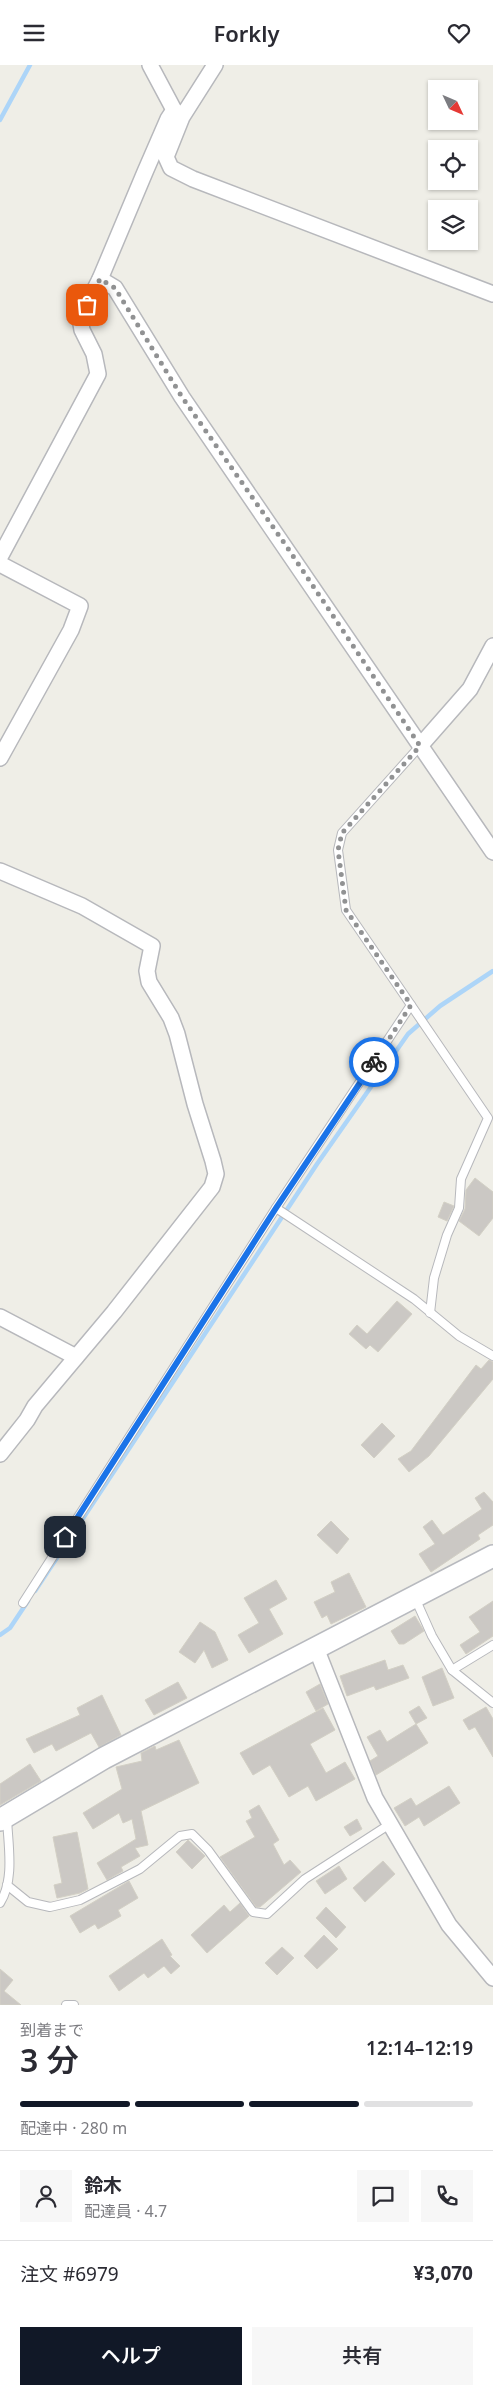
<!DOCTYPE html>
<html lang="ja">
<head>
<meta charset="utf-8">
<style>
	body { margin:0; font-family:"Noto Sans","Noto Sans JP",sans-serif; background:#f7f7f7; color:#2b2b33; height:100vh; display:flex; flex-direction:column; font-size:19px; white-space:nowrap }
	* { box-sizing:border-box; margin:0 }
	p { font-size:16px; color:#7c7c81 }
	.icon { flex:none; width:28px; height:28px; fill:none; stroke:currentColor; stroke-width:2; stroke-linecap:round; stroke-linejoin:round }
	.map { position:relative; height:1940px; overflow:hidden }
	.panel { display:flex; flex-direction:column; background:#fff; flex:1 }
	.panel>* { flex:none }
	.needle { width:32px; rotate:134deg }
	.fabs { position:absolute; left:428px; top:15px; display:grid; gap:10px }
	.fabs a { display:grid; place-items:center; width:50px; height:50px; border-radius:0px; background:#fff; box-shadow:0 1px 4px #0004; font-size:25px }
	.pin { position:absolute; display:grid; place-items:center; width:42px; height:42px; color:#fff; margin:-21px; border-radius:10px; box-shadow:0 2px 8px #0006 }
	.courier { position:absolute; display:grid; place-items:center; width:50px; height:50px; margin:-25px; border:4px solid #1a73e8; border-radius:50%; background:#fff; color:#222; box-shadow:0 1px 6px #0007 }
	.overview em { font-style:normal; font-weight:600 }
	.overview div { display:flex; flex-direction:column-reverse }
	.overview { display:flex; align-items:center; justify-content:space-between; height:85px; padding:0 20px }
	h1 { font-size:32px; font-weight:600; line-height:38px }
	.bar { display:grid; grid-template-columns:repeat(4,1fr); gap:8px 5px; align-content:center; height:60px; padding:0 20px }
	.bar i { height:6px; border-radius:4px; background:#e1e1e2 }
	.bar .active { background:#111827 }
	.bar p { grid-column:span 4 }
	.line { display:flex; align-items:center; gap:12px; padding:0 20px; border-top:1px solid #e1e1e2 }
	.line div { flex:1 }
	.round { display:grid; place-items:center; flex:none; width:52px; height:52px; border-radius:0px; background:#f7f7f7 }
	.cta { display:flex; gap:10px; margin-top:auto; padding:10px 20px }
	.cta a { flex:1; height:58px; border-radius:0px; background:#111827; color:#fff; font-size:20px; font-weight:600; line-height:58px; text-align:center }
	.cta a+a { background:#f7f7f7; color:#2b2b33 }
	header { display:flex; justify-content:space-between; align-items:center; height:65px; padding:0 20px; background:#fff; font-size:22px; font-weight:600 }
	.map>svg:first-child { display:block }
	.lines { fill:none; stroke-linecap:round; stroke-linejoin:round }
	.stream { stroke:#add5f8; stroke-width:4.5 }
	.building { fill:#cbc8c4; stroke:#d3d0c5 }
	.lane-casing { stroke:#b7b8bc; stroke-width:10 }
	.street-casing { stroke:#b7b8bc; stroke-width:18 }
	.secondary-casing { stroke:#b8babf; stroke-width:24 }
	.lane { stroke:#fff; stroke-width:8 }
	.street { stroke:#fff; stroke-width:15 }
	.secondary { stroke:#fff; stroke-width:21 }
	.done { stroke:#919293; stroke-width:5; stroke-dasharray:0 9 }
	.route { stroke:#1a73e8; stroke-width:6 }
</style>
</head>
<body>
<header><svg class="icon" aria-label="menu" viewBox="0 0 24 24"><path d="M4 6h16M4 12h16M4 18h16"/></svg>Forkly<svg class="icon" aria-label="heart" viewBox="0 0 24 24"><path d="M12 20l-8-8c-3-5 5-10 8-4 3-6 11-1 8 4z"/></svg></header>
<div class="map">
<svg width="493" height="1940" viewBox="0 0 493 1940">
	<rect width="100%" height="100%" fill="#efeee7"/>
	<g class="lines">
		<g class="stream">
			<path d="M0 55 30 0"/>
			<path d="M35 1526 317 1099 408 969 440 941 493 906"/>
			<path d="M0 1570 10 1563 28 1536"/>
		</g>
	</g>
	<g class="building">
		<path d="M475 1113 493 1127V1153L479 1171 459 1156 465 1144 466 1125Z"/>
		<path d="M444 1137 454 1141 447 1156 438 1152Z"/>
		<path d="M397 1236 412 1249 378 1287 370 1280 366 1284 349 1269 357 1260 367 1269Z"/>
		<path d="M489 1295 493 1297V1314L429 1391 409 1407 398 1394 411 1386 476 1300 481 1304Z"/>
		<path d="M382 1358 395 1371 374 1393 361 1380Z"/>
		<path d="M484 1427 493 1437V1460L478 1470 480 1474 431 1507 419 1489 435 1479 423 1462 432 1455 443 1470 482 1444 475 1433Z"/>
		<path d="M331 1456 349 1474 337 1489 317 1470Z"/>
		<path d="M349 1508 366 1542 331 1559 327 1550 322 1553 314 1537 335 1527 331 1517Z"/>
		<path d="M276 1515 287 1534 269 1544 283 1569 249 1588 238 1570 259 1558 244 1533Z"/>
		<path d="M493 1536V1571L466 1589 460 1580 480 1567 469 1552Z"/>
		<path d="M415 1551 424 1566 404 1579H399L391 1566Z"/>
		<path d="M200 1557 215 1567 228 1595 212 1603 204 1585 195 1598 179 1587Z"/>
		<path d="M385 1595 388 1605 403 1600 409 1613 376 1625 374 1621 347 1631 340 1611Z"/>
		<path d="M442 1603 454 1633 433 1641 422 1612Z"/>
		<path d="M178 1617 187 1633 154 1650 145 1635Z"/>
		<path d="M320 1619 328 1639 316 1646 306 1627Z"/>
		<path d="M102 1630 121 1670 99 1682 91 1668 56 1686 52 1679 34 1688 26 1674 80 1650 77 1643Z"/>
		<path d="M419 1641 427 1653 416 1659 428 1678 376 1710 370 1696 378 1691 367 1672 380 1665 387 1677 416 1659 409 1647Z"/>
		<path d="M486 1642 493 1654V1692L475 1662 469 1665 463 1655Z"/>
		<path d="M323 1643 335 1665 310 1679 326 1708 345 1697 355 1714 316 1736 308 1721 289 1732 270 1700 253 1710 240 1688Z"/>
		<path d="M179 1675 199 1718 141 1746 148 1780 135 1783 140 1791 121 1802 123 1806 107 1815 97 1798 136 1774 132 1754 123 1758 119 1748 93 1764 83 1748 122 1724 116 1702 142 1696 141 1688 155 1681 156 1685Z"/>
		<path d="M30 1699 41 1716 0 1740V1719Z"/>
		<path d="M449 1721 460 1738 424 1761 419 1752 405 1761 394 1743 411 1733 416 1741Z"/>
		<path d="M259 1740 279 1775 273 1779 284 1800 290 1795 301 1807 260 1842H256L220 1792 255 1772 246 1756 252 1753 249 1746Z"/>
		<path d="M357 1754 362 1764 350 1771 344 1762Z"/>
		<path d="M77 1767 88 1824 80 1828 57 1833 54 1820 62 1818 53 1772Z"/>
		<path d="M188 1775 205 1791 192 1804 176 1787Z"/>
		<path d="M383 1796 395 1809 365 1837 353 1823Z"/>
		<path d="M339 1801 347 1814 325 1829 316 1816Z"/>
		<path d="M129 1816 138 1833 118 1845 121 1851 98 1864 95 1859 80 1868 70 1851Z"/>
		<path d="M240 1838 249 1851 207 1888 191 1870 224 1840 230 1847Z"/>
		<path d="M326 1842 346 1862 336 1873 316 1853Z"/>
		<path d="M324 1870 338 1884 317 1904 304 1891Z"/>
		<path d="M162 1874 172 1890 170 1891 180 1901 171 1909 164 1901 148 1913 144 1908 119 1926 109 1911Z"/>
		<path d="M282 1882 294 1893 277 1910 265 1898Z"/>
		<path d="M0 1904 13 1915 4 1926 21 1940H0Z"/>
	</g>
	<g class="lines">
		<g class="lane-casing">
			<g id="lane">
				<path d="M411 940 488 1053 461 1114 459 1143 447 1170 434 1213 430 1248"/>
				<path d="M276 1143 414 1234 459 1271 493 1291"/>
				<path d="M415 1533 432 1571 452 1605 493 1638"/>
				<path d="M23 1538 276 1143 411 940 346 845 338 785 342 768 420 681"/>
				<path d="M452 1605 493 1580"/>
				<path d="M7 1820 28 1837 50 1842 80 1835 140 1804 180 1771 192 1769 208 1785 253 1847 267 1849 305 1814 390 1759"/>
				<path d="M0 1838C15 1814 8 1780 7 1753"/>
				<path d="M66 1940H74"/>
			</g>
		</g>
		<g class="street-casing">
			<g id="street">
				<path d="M150 0 174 45 182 51"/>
				<path d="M215 0 182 52 166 92 171 103 193 114 493 229"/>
				<path d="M100 214 115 223 182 332 493 787"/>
				<path d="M0 492 98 309 94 289 82 265 80 253 100 214 145 107 168 54 174 45"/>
				<path d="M0 499 80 541 71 565 0 693"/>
				<path d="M420 681 470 624 493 581"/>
				<path d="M0 806 82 841 152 881 147 906 149 917 171 953 177 969 195 1039 213 1096 216 1109 212 1122 114 1247 35 1341 27 1355 0 1389"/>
				<path d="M0 1252 76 1292"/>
				<path d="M316 1583 375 1733 449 1860 493 1913"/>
			</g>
		</g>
		<g class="secondary-casing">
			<path id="secondary" d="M0 1755 104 1693 493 1491"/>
		</g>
		<use href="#lane" class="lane"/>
		<use href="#street" class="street"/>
		<use href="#secondary" class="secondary"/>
	</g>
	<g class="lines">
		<path class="done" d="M87 240 100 214 115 223 182 332 287 482 420 681 342 768 338 785 346 845 411 940 374 997"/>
		<path class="route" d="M65 1472 276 1143 374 997"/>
	</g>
</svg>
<div class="fabs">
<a><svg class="needle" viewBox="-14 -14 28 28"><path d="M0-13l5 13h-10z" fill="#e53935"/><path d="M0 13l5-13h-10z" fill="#7c7c81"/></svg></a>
<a><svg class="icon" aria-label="locate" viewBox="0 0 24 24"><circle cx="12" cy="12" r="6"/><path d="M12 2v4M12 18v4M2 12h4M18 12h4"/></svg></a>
<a><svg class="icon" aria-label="layers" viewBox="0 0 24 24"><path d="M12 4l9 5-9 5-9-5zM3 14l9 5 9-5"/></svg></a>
</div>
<div class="pin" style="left:87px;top:240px;background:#ea580c"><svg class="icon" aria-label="bag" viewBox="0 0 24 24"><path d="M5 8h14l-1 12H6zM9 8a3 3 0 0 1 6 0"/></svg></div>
<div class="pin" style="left:65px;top:1472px;background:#1f2937"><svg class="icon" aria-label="home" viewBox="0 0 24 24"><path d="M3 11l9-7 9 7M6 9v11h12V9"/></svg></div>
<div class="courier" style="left:374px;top:997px"><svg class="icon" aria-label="bike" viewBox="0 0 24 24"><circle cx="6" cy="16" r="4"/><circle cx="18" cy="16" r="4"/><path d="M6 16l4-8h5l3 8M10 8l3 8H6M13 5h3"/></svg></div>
</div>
<section class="panel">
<div class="overview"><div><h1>3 分</h1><p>到着まで</p></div><em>12:14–12:19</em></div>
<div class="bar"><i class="active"></i><i class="active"></i><i class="active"></i><i></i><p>配達中 · 280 m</p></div>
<div class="line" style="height:90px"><a class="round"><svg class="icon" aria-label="person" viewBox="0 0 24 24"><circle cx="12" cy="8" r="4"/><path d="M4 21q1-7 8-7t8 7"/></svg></a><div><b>鈴木</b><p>配達員 · 4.7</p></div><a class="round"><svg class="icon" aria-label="chat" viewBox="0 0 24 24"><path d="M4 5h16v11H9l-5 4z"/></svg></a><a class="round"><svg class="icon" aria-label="phone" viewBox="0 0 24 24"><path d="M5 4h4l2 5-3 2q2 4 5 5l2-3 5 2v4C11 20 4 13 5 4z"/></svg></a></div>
<div class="line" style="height:65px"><div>注文 #6979</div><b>¥3,070</b></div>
<div class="cta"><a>ヘルプ</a><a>共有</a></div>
</section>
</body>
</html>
